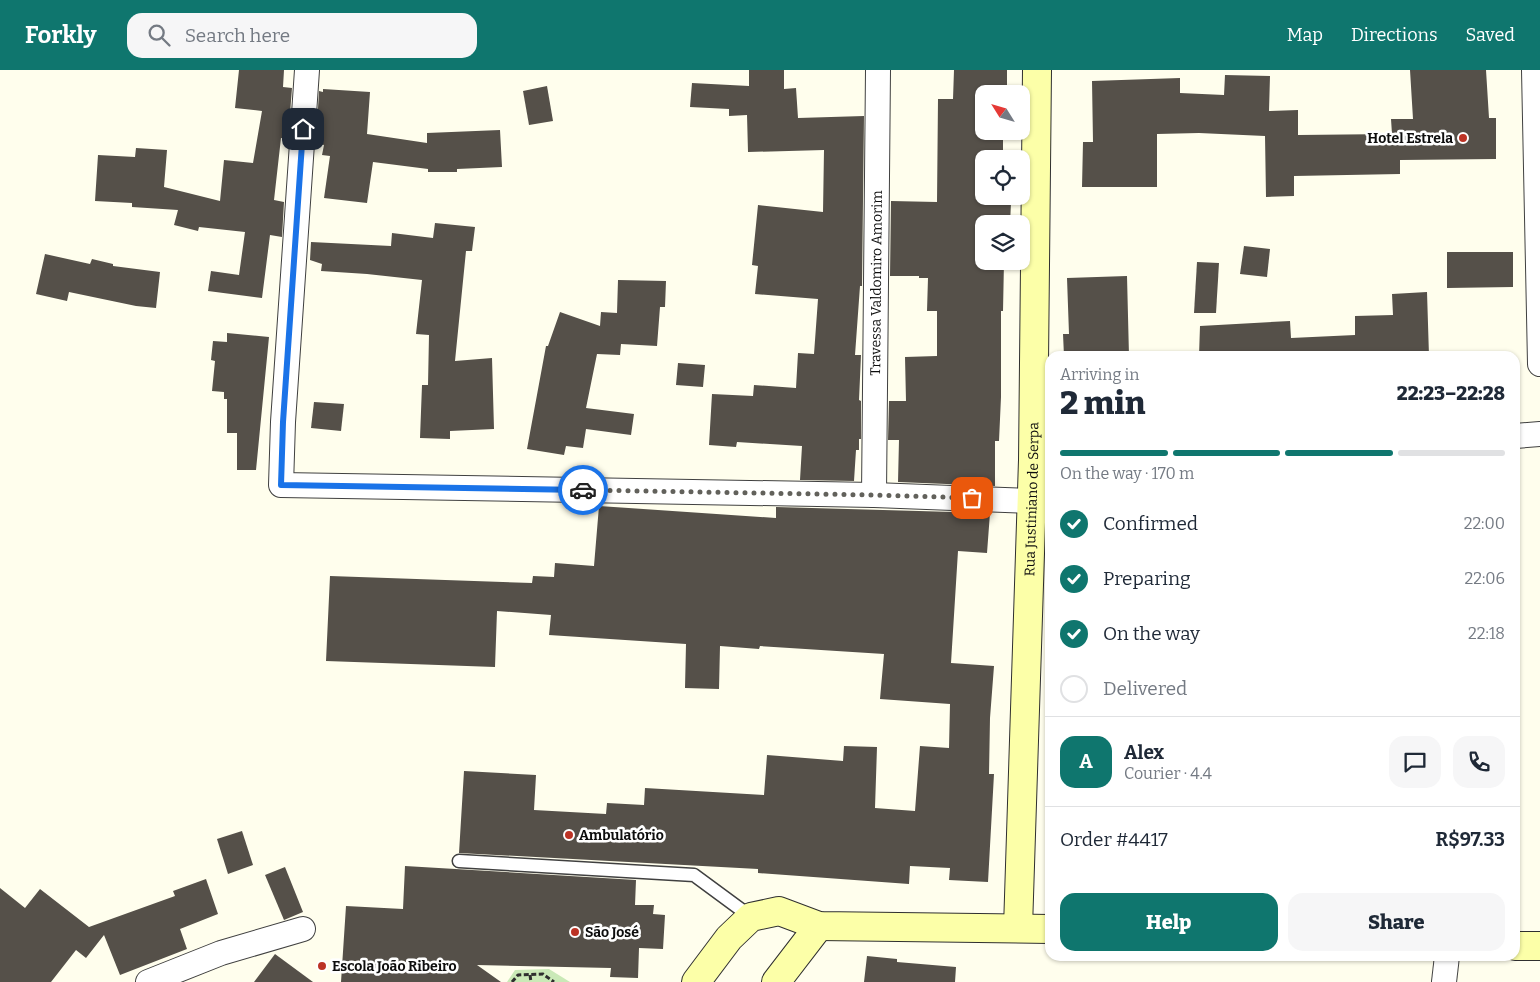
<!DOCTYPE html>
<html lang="en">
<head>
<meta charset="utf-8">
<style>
	body { margin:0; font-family:Bitter,serif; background:#f6f6f7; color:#1f2937; height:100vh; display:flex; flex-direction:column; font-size:19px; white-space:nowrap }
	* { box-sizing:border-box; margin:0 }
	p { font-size:16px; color:#747a83 }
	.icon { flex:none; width:28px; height:28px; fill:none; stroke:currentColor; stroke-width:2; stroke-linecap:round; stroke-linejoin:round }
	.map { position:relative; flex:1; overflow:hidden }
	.drawer { position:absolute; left:1045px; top:281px; width:475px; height:610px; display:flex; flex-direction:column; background:#fff; border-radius:15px; box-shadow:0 1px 4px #0004 }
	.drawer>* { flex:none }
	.needle { width:32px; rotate:307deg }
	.tools { position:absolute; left:975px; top:15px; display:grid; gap:10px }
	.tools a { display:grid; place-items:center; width:55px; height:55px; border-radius:10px; background:#fff; box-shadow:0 1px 4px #0004; font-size:25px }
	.pin { position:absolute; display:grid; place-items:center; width:42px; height:42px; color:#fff; margin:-21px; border-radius:10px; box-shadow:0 2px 8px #0006 }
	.courier { position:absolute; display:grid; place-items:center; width:50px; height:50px; margin:-25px; border:4px solid #1a73e8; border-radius:50%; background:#fff; color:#222; box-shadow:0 1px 6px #0007 }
	.overview em { font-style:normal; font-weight:800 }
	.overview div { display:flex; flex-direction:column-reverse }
	.overview { display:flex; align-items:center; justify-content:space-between; height:85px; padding:0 15px }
	h1 { font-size:32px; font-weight:800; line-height:38px }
	.bar { display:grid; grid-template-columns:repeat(4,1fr); gap:8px 5px; align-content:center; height:60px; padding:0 15px }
	.bar i { height:6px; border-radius:4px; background:#e0e1e3 }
	.bar .active { background:#0f766e }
	.bar p { grid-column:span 4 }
	.line { display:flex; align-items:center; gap:12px; padding:0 15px; border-top:1px solid #e0e1e3 }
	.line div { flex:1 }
	.round { display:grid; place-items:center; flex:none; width:52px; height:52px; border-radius:15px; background:#f6f6f7 }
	ol { padding:0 15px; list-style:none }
	li { display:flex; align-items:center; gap:15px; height:55px }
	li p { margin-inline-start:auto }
	li .icon { padding:5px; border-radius:50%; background:#0f766e; color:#fff; stroke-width:4 }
	li:last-child { color:#747a83 }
	li i { width:28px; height:28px; border:2px solid #e0e1e3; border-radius:50% }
	.primary-button { display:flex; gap:10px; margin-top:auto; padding:10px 15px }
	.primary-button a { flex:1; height:58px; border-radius:15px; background:#0f766e; color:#fff; font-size:20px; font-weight:800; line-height:58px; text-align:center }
	.primary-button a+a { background:#f6f6f7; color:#1f2937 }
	header { display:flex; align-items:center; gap:30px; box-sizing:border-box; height:70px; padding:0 25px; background:#0f766e; color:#fff }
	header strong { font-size:24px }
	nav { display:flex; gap:28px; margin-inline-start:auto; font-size:18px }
	.search { width:350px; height:45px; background:#f6f6f7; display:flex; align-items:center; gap:12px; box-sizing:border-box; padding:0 18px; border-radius:15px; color:#747a83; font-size:19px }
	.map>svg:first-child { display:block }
	.green { fill:#cae9b7 }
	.building { fill:#555049 }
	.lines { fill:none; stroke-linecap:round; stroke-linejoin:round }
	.lane-casing { stroke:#404040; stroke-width:15 }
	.street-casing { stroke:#404040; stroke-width:26 }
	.secondary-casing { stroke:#2f2f2f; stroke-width:30 }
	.path { stroke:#2f2f2f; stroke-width:3; stroke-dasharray:5 2.5; stroke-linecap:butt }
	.lane { stroke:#fff; stroke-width:12 }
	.street { stroke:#fff; stroke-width:24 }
	.secondary { stroke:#fcffa8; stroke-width:28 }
	.done { stroke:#62615b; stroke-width:5; stroke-dasharray:0 9 }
	.route { stroke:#1a73e8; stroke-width:6 }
	.poi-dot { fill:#bc3325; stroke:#fff; stroke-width:2 }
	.labels { text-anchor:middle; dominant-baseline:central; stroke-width:5; stroke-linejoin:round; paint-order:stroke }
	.poi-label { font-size:14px; font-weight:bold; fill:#0d0d0d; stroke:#fff; text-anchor:start }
	.street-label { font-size:14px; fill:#0d0d0d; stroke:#fff }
</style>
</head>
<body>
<header>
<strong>Forkly</strong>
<div class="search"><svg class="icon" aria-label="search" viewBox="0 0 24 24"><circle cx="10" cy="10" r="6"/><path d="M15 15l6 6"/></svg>Search here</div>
<nav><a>Map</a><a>Directions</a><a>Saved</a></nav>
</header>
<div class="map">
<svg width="1540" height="912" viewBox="0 0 1540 912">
	<rect width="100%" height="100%" fill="#fffeed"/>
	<path class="green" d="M549 899 570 912H507L515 900Z"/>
	<g class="building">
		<path d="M239 0H284L283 17 292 18 288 69 281 68 274 130 284 132 282 167 270 165 262 228 208 221 211 201 239 205 245 162 199 157 198 161 174 155 178 140 132 137V133L95 131 98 85 135 87 136 78 167 80 164 117 220 131 224 90 253 93 262 41 235 38Z"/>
		<path d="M749 0H784V19L796 18 798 48 864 46 862 216H860L855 285H861L859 330 861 331V369H859V380H856L854 411 800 410 802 376 737 372 736 377 709 375 712 324 753 326 754 315 796 318 798 283 814 284 818 229 755 224 758 196 752 195 758 135 823 142 824 80 748 82 747 45 729 46V39L690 37 692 13 749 16Z"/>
		<path d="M954 0H1007V21L984 20V61H1003V89H984V132L1011 133 1010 154H984V191H1004L1003 241H1001V327L999 371H995V416L898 412 899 370H888L889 331H906L905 287 937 286V241H927L928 208H919V206H890L891 131 937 132 938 29H953Z"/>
		<path d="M1410 0H1486L1489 48H1496V89L1400 90V104L1294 106V126L1266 127 1265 66 1199 63 1157 64V117H1082L1083 72H1093L1092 11 1180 8V23L1224 25 1225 5 1270 6 1269 41 1298 40V65L1392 64 1391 49H1413Z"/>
		<path d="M547 16 553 51 529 55 523 21Z"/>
		<path d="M323 19 370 22 367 64 427 73V63L500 60 502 97 457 99V102H428V99L373 92 367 133 324 128 330 86 322 85 324 75 316 73 319 21 323 22Z"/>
		<path d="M435 153 475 157 472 181H466L455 291 492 288 494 359 450 361V369L420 368 422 315H428L429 265 416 264 422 210 367 204 321 201 322 194 310 190 311 172 391 176 392 163 433 168Z"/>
		<path d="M1244 176 1270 179 1267 207 1240 204Z"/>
		<path d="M1447 182H1513V217L1447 218Z"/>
		<path d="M45 184 90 194 92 189 113 194V196L160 202 156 238 136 236 69 222 67 231 36 224Z"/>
		<path d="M1197 192 1219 193 1216 243H1194Z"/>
		<path d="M1127 206 1129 286H1064L1063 264H1069L1067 208Z"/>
		<path d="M618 210 666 211 665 237H660L657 276 621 274 620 285 597 284 586 338 634 344 631 365 586 359 583 378 566 376 564 385 527 379 546 276H548L560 242 600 256 601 242 617 243Z"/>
		<path d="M1427 222 1429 286H1199L1200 256 1290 251 1291 268 1355 265V246L1393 245 1392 224Z"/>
		<path d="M227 263 269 267 256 400H237V363H227V329H224V322L212 321 215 291 211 290 213 271 227 272Z"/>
		<path d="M678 293 705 295 703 317 676 315Z"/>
		<path d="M314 332 344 334 341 361 311 358Z"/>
		<path d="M599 436 776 448V437L990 443 987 483 958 481 951 593 994 596 990 648 989 704H994L988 812 949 810 950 798 910 796 909 814 758 803V799L459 783 464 701 536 705 534 740 606 744 607 733 644 735 645 718 764 725 767 685 843 691 844 676 877 677 875 738 915 741 920 676 949 678 950 634 880 629 884 584 760 576 759 579 720 576 719 619 685 618 686 574 549 565 551 545 497 541 495 597 326 591 330 506 532 513 533 506 554 507 555 493 594 496Z"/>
		<path d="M242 761 253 795 228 804 217 769Z"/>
		<path d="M405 796 636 810 635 835H654L653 844 665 845 663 879 639 878 638 908 610 907 611 898 477 895 501 912H341L346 836 403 839Z"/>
		<path d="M285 797 303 842 284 850 265 805Z"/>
		<path d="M206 809 218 844 180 859 187 879 120 905 104 865 86 888 76 880 51 912H0V818L25 838 40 819 89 857 175 826 173 821Z"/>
		<path d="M275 884 313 912H254Z"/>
		<path d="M867 886 897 889V892L956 897 955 912H864Z"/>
	</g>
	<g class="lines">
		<g class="lane-casing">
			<path id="lane" d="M459 791 694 805 751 847"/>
		</g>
		<g class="street-casing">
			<g id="street">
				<path d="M307 0 283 352 281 415 874 425 1032 431"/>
				<path d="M1534 0 1540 294"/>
				<path d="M1515 366 1540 364"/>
				<path id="s1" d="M874 425 878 0"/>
				<path d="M148 912 221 883 303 859"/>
				<path d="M1444 912 1447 886"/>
			</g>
		</g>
		<g class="secondary-casing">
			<g id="secondary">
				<path id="s2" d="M1018 858 1033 390 1037 0"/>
				<path d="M1515 876H1540"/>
				<path d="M696 912 729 868 751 847 779 841 819 856 1050 859"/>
				<path d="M776 912 819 856"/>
			</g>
		</g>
		<g class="path">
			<path d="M530 905 531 912"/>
			<path d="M512 912 518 905 543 904 554 912"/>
		</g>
		<use href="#lane" class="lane"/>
		<use href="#street" class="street"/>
		<use href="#secondary" class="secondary"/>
	</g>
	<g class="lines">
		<path class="done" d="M583 420 874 425 972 428"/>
		<path class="route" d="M303 59 283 352 281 415 583 420"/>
	</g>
	<g class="poi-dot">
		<circle cx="1463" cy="68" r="5"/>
		<circle cx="569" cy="765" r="5"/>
		<circle cx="575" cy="862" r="5"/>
		<circle cx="322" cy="896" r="5"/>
	</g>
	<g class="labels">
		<g class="poi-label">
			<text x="1453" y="68" text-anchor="end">Hotel Estrela</text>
			<text x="579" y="765">Ambulatório</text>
			<text x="585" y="862">São José</text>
			<text x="332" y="896">Escola João Ribeiro</text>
		</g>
		<g class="street-label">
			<text stroke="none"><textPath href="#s1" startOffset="212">Travessa Valdomiro Amorim</textPath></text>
			<text stroke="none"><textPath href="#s2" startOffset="429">Rua Justiniano de Serpa</textPath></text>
		</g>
	</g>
</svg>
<div class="tools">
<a><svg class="needle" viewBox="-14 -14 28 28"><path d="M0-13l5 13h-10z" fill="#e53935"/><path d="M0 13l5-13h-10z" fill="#747a83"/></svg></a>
<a><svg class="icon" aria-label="locate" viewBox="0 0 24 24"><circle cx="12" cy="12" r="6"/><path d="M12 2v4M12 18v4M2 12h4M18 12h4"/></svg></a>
<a><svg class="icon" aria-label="layers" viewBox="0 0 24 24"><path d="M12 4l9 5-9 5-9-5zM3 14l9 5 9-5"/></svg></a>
</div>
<div class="pin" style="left:972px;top:428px;background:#ea580c"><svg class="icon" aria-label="bag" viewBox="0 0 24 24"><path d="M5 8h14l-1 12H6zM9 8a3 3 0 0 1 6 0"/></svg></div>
<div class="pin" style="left:303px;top:59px;background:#1f2937"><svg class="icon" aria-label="home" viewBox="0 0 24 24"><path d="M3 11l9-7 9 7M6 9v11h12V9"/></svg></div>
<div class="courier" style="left:583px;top:420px"><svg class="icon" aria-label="car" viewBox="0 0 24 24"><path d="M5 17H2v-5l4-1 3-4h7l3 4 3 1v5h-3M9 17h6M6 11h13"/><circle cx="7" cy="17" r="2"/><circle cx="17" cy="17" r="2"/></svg></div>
<section class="drawer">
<div class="overview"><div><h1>2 min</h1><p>Arriving in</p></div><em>22:23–22:28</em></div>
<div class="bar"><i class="active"></i><i class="active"></i><i class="active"></i><i></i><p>On the way · 170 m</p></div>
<ol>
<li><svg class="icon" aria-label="check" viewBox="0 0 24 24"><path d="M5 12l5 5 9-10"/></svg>Confirmed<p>22:00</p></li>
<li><svg class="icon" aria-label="check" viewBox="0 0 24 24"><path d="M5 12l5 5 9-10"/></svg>Preparing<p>22:06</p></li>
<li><svg class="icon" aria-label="check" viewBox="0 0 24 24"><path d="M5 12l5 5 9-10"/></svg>On the way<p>22:18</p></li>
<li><i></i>Delivered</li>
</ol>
<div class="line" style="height:90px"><b class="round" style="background:#0f766e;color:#fff">A</b><div><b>Alex</b><p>Courier · 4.4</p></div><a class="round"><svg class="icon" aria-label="chat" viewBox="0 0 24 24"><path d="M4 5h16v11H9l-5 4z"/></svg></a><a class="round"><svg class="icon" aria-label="phone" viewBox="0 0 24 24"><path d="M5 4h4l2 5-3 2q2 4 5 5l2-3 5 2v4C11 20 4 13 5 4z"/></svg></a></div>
<div class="line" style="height:65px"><div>Order #4417</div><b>R$97.33</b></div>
<div class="primary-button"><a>Help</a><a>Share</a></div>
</section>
</div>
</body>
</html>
